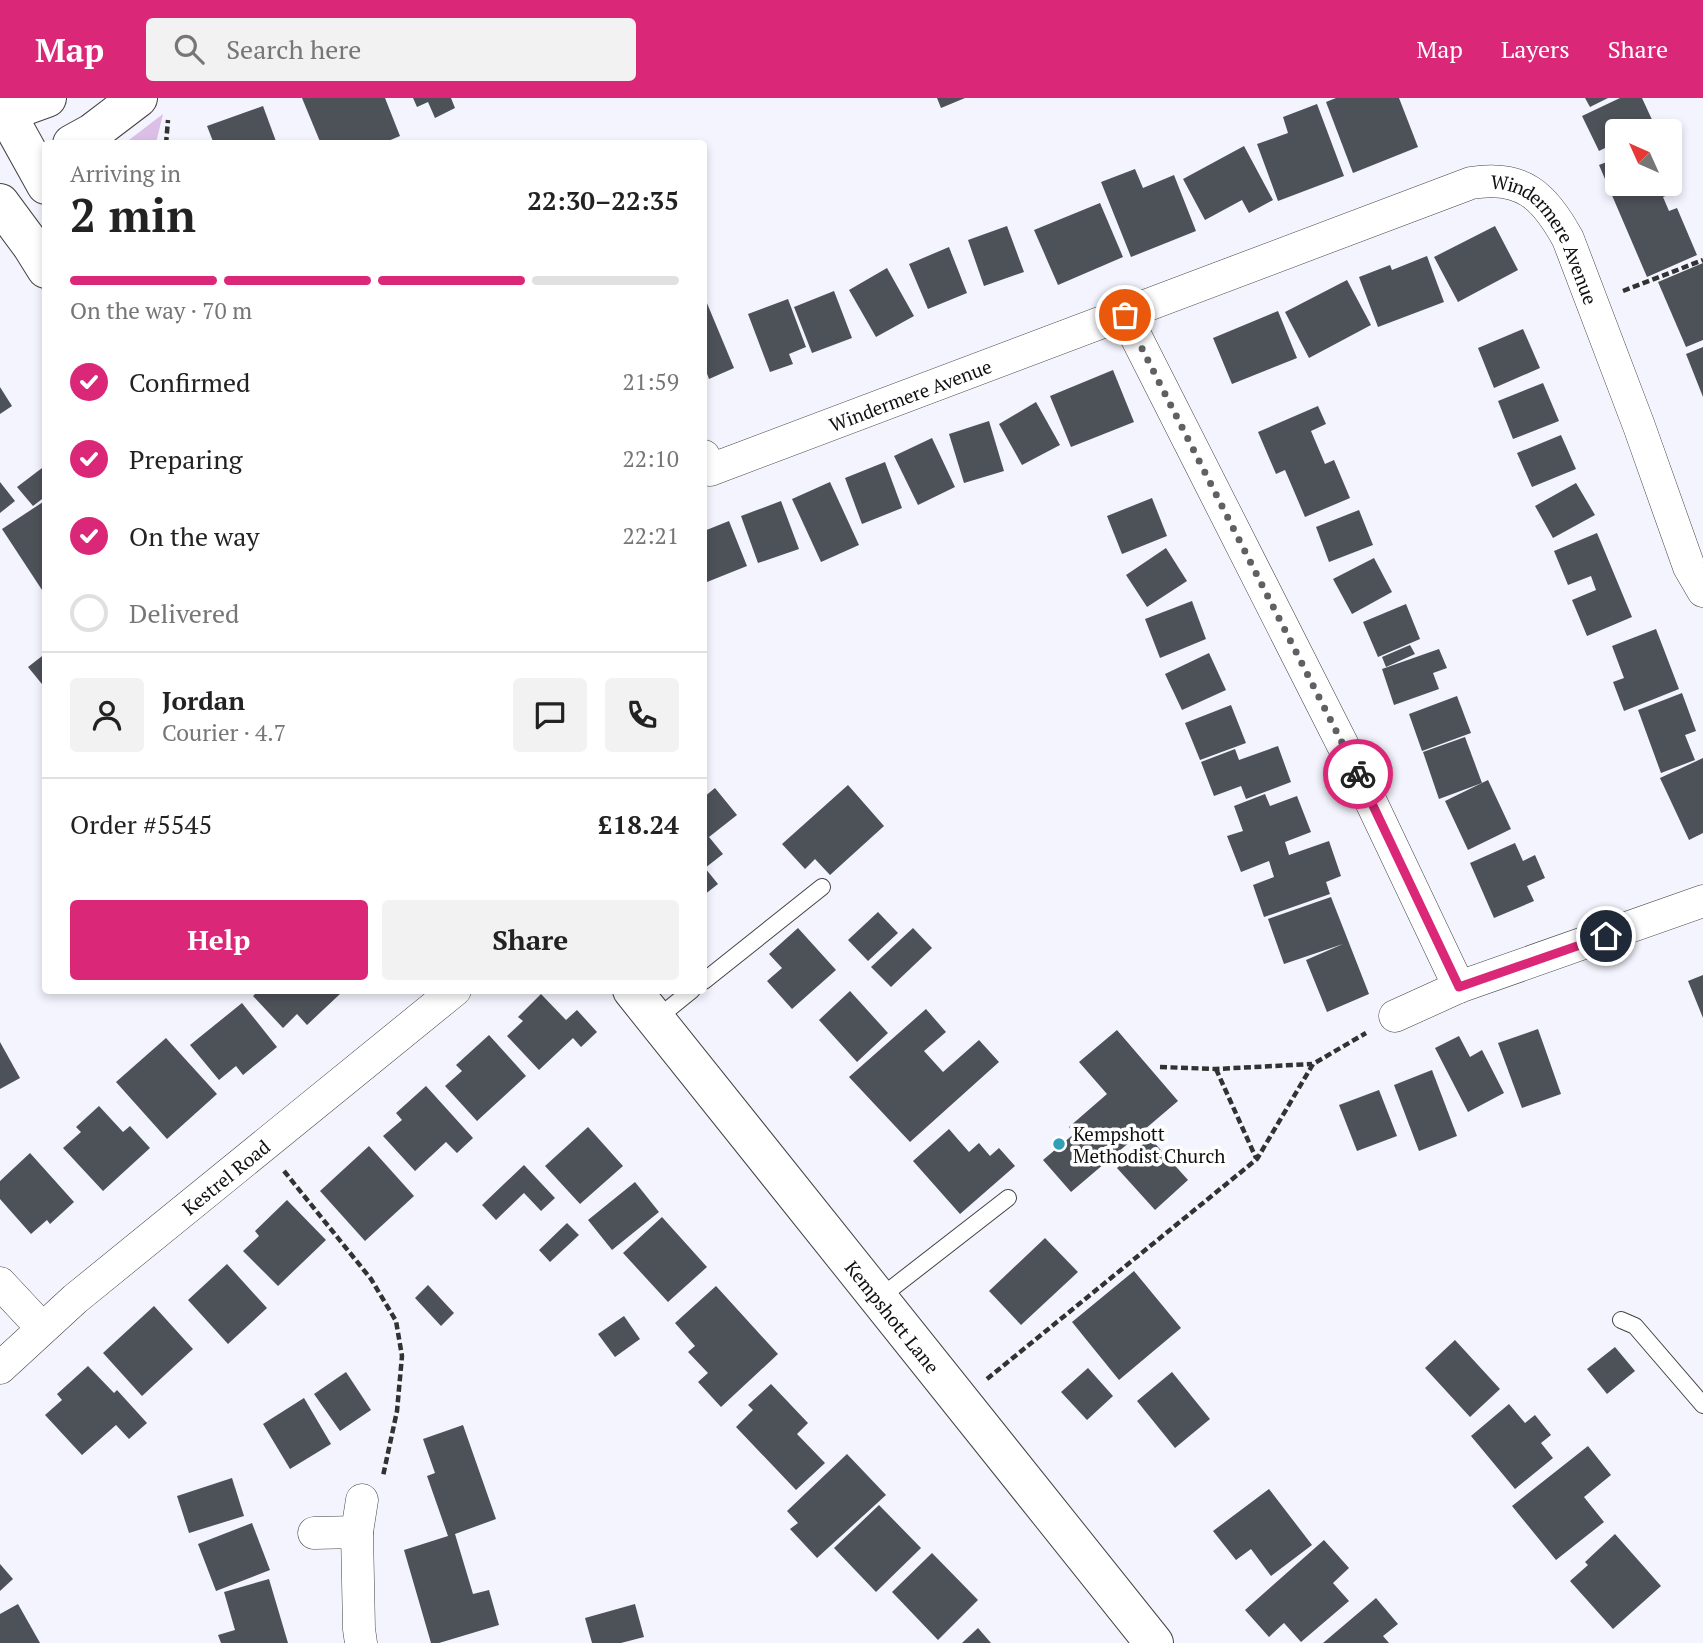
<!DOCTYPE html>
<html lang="en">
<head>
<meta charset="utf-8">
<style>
	body { margin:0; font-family:"PT Serif",serif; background:#f2f2f2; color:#222; height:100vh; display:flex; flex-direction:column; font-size:26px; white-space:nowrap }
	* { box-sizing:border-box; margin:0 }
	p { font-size:23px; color:#767676 }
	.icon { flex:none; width:38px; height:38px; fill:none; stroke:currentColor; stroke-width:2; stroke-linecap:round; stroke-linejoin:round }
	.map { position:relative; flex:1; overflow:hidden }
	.sheet { position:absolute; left:42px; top:42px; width:665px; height:854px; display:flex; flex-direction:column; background:#fff; border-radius:7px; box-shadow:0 4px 10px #0003 }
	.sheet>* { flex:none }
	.needle { width:46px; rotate:315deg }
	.fabs { position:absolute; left:1605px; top:21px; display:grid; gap:14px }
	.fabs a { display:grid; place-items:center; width:77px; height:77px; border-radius:7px; background:#fff; box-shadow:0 4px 10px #0003; font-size:35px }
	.pin { position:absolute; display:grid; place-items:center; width:60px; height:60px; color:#fff; margin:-30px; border:4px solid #fff; border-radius:50%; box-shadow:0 2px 7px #0007 }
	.courier { position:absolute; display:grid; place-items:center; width:70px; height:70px; margin:-35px; border:5px solid #db2777; border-radius:50%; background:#fff; color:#222; box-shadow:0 2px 9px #0007 }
	.head em { font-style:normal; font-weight:600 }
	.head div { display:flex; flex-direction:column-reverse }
	.head { display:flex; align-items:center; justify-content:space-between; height:119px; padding:0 28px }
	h1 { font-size:46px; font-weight:600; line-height:52px }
	.bar { display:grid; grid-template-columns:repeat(4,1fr); gap:10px 7px; align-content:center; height:84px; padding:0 28px }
	.bar i { height:9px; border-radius:5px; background:#e0e0e0 }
	.bar .on { background:#db2777 }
	.bar p { grid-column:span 4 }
	.line { display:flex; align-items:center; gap:18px; padding:0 28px; border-top:2px solid #e0e0e0 }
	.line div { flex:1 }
	.round { display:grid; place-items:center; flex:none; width:74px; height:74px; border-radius:7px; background:#f2f2f2 }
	ol { padding:0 28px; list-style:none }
	li { display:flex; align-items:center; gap:21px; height:77px }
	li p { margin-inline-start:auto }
	li .icon { padding:7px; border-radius:50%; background:#db2777; color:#fff; stroke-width:4 }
	li:last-child { color:#767676 }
	li i { width:38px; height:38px; border:4px solid #e0e0e0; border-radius:50% }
	.button { display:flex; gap:14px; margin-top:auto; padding:14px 28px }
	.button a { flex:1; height:80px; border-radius:7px; background:#db2777; color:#fff; font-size:28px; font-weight:600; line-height:80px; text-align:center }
	.button a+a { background:#f2f2f2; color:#222 }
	header { display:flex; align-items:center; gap:42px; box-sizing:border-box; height:98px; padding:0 35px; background:#db2777; color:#fff }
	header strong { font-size:33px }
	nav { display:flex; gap:38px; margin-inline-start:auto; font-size:24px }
	.search { width:490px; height:63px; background:#f2f2f2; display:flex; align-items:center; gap:18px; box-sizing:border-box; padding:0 24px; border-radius:7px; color:#767676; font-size:26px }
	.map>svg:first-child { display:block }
	.green { fill:#dbbfe7 }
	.building { fill:#4d5158 }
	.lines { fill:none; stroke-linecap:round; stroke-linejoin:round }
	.service-casing { stroke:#434343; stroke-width:18 }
	.minor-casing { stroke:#434343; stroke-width:33 }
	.tertiary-casing { stroke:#434343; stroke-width:40 }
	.path { stroke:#323232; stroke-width:4.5; stroke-dasharray:7 3.5; stroke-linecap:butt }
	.service { stroke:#fff; stroke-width:16 }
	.minor { stroke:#fff; stroke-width:32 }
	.tertiary { stroke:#fff; stroke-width:38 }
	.done { stroke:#606063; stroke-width:7; stroke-dasharray:0 12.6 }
	.route { stroke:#db2777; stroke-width:9 }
	.poi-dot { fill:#329fb6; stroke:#fff; stroke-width:2.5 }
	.labels { text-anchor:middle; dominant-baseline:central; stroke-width:7; stroke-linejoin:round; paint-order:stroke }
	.street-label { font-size:19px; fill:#101010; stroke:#fff }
	.poi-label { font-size:19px; fill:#101010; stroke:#fff; text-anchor:start }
</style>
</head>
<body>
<header>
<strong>Map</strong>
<div class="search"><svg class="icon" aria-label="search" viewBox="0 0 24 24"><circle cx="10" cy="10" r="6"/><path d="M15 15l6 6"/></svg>Search here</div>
<nav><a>Map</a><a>Layers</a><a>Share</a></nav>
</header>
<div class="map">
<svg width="1703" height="1545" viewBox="0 0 1703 1545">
	<rect width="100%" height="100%" fill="#f4f4fe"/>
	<path class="green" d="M163 16 156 45H125Z"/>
	<g class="building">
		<path d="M302 0H385L400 38 381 46H321Z"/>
		<path d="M413 0H451L455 10 435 20 428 4 417 9Z"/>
		<path d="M937 0H965L941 10Z"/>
		<path d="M1336 0H1399L1418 49 1353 75 1326 4Z"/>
		<path d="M1585 0H1608L1590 9Z"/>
		<path d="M1620 0H1642L1654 26 1639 33H1617V44L1599 53 1582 18Z"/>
		<path d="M1317 6 1344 78 1278 103 1257 46 1288 35 1283 19Z"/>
		<path d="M263 8 277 46H214L207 28Z"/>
		<path d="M1244 48 1273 102 1249 115 1242 102 1205 122 1183 81Z"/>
		<path d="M1617 60V86H1670V69L1680 92 1663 99 1669 113 1677 110 1697 157 1647 179 1599 67Z"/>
		<path d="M1135 71 1143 90 1174 77 1196 133 1131 159 1101 84Z"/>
		<path d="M1100 105 1123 159 1058 187 1034 132Z"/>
		<path d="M1007 128 1024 174 984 188 968 142Z"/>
		<path d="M1495 128 1518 172 1458 204 1434 159Z"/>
		<path d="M949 149 967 195 928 211 909 166Z"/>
		<path d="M1427 158 1444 204 1378 229 1359 179 1390 167 1392 172Z"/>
		<path d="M1703 165V242L1686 249 1658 184Z"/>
		<path d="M887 170 914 218 876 239 849 192Z"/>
		<path d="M1347 182 1371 227 1309 260 1285 214Z"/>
		<path d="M834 193 852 240 812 255 794 209Z"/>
		<path d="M704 198 734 270 709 281 704 268Z"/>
		<path d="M788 201 806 249 789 256 793 266 770 274 748 216Z"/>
		<path d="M1278 213 1297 260 1232 286 1213 240Z"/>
		<path d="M1523 231 1540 270 1494 290 1478 250Z"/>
		<path d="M1703 249V299L1686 256Z"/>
		<path d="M1113 272 1134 324 1071 349 1050 298Z"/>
		<path d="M1543 285 1559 323 1513 341 1498 303Z"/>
		<path d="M0 289 12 308 0 316Z"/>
		<path d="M1036 304 1060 347 1022 367 999 326Z"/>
		<path d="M1318 308 1326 326 1311 333 1325 366 1334 362 1350 400 1305 419 1285 372 1276 376 1258 334Z"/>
		<path d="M989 323 1004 373 964 385 949 336Z"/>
		<path d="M1561 337 1576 371 1532 389 1517 355Z"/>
		<path d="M932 340 955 389 918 407 894 358Z"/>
		<path d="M885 364 902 410 862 426 845 380Z"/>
		<path d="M46 367V398L33 408 17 389Z"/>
		<path d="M0 384 15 403 0 415Z"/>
		<path d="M830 384 859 447 821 464 792 401Z"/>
		<path d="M1576 385 1595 417 1553 440 1535 408Z"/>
		<path d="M1152 400 1167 438 1122 456 1107 418Z"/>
		<path d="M46 402V490L42 492 2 431Z"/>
		<path d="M781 403 799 451 758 465 741 418Z"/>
		<path d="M1359 412 1373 447 1329 464 1316 429Z"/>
		<path d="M729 423 747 468 707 484 704 475V433Z"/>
		<path d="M1597 435 1632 519 1587 538 1572 502 1596 492 1591 478 1568 487 1554 453Z"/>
		<path d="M1166 450 1187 483 1147 509 1126 477Z"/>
		<path d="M1374 460 1392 494 1352 516 1333 481Z"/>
		<path d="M1192 503 1206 541 1160 560 1145 521Z"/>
		<path d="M1406 506 1420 541 1378 559 1363 524Z"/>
		<path d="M1656 531 1679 591 1624 613 1613 584 1624 580 1612 548Z"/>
		<path d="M1410 547 1415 556 1386 569 1382 559Z"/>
		<path d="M1439 551 1447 570 1433 575 1439 591 1394 607 1382 571Z"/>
		<path d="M46 555V591L28 569Z"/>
		<path d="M1209 555 1226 592 1182 612 1165 576Z"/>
		<path d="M1682 595 1696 633 1685 637 1695 662 1661 675 1638 612Z"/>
		<path d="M1457 598 1471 635 1422 653 1409 616Z"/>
		<path d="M1231 607 1246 645 1200 662 1185 625Z"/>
		<path d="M1465 639 1482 685 1439 701 1423 654Z"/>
		<path d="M1278 648 1291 684 1246 701 1241 688 1214 698 1201 664 1235 651 1239 662Z"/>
		<path d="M1703 660V735L1689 742 1660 680Z"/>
		<path d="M1488 682 1511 731 1468 752 1445 703Z"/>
		<path d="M848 687 884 728 830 777 815 761 805 771 782 746Z"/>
		<path d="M715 690 737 717 709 739 723 756 705 770 718 786 704 797V699Z"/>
		<path d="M1265 696 1270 708 1297 698 1311 734 1285 744 1289 757 1329 743 1341 778 1326 784 1330 796 1264 819 1253 787 1274 779 1269 763 1241 774 1227 738 1243 733 1234 708Z"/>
		<path d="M1515 745 1523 763 1535 757 1545 780 1527 788 1534 803 1494 820 1470 765Z"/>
		<path d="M1331 799 1369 896 1327 914 1306 862 1343 846 1284 866 1268 821Z"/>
		<path d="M878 814 898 835 868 863 848 842Z"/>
		<path d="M798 830 836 872 792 911 767 883 782 870 769 856Z"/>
		<path d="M913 830 932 850 891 889 871 869Z"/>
		<path d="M1703 877V920L1688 883Z"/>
		<path d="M259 892H336L340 896 307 927 297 916 283 930 253 898Z"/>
		<path d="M850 893 888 935 857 964 819 922Z"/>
		<path d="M541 896 566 922 577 912 597 934 581 949 573 940 539 972 507 938 523 923 518 919Z"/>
		<path d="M242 905 277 949 243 977 236 968 219 982 190 947Z"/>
		<path d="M926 911 946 934 924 953 943 974 979 942 999 964 910 1044 849 979Z"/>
		<path d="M1538 931 1561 996 1522 1010 1498 945Z"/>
		<path d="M1117 932 1178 1003 1071 1094 1043 1062 1075 1035 1069 1029 1107 996 1079 964Z"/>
		<path d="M489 937 526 978 477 1023 445 988 462 973 456 967Z"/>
		<path d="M1459 938 1470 959 1482 952 1504 995 1468 1014 1435 950Z"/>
		<path d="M166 940 217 996 167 1041 116 984Z"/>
		<path d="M0 944 20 980 0 991Z"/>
		<path d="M1432 972 1457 1038 1419 1053 1394 987Z"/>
		<path d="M426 988 473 1040 457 1055 446 1044 415 1073 383 1038 402 1022 396 1015Z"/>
		<path d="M1379 992 1397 1038 1357 1053 1339 1007Z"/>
		<path d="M99 1008 123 1034 130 1028 150 1050 103 1093 63 1050 81 1034 76 1029Z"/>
		<path d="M588 1029 623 1068 580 1106 545 1068Z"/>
		<path d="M949 1031 969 1054 979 1045 990 1058 999 1050 1015 1068 960 1116 913 1063Z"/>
		<path d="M1150 1040 1188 1082 1155 1112 1117 1070Z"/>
		<path d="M369 1048 414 1098 365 1143 320 1093Z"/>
		<path d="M30 1055 74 1104 50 1126 47 1122 31 1136 0 1101V1083Z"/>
		<path d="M524 1067 555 1100 541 1113 524 1095 496 1122 482 1107Z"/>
		<path d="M635 1084 659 1114 612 1152 588 1122Z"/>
		<path d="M287 1102 326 1142 278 1188 243 1153 259 1138 255 1133Z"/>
		<path d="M662 1119 707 1169 668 1204 623 1155Z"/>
		<path d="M567 1125 579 1137 550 1164 539 1152Z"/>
		<path d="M1045 1140 1078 1174 1021 1227 989 1193Z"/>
		<path d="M227 1166 267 1210 228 1246 188 1202Z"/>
		<path d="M1134 1173 1181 1230 1119 1282 1072 1224Z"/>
		<path d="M428 1187 454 1215 441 1228 415 1200Z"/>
		<path d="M716 1188 778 1256 721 1309 698 1284 708 1275 688 1254 695 1248 675 1225Z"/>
		<path d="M154 1208 193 1251 142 1298 103 1255Z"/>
		<path d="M624 1218 640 1241 615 1259 598 1236Z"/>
		<path d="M1455 1242 1500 1291 1470 1319 1425 1270Z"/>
		<path d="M1615 1249 1635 1273 1607 1296 1587 1271Z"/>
		<path d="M88 1268 114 1295 117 1292 147 1325 129 1341 116 1327 82 1357 45 1317 62 1302 57 1296Z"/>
		<path d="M1088 1270 1113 1298 1087 1322 1061 1294Z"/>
		<path d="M346 1274 371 1312 340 1333 314 1296Z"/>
		<path d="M1172 1274 1210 1321 1175 1350 1137 1303Z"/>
		<path d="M771 1286 808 1325 797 1336 825 1365 796 1392 736 1329 753 1312 748 1307Z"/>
		<path d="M304 1300 331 1346 290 1371 263 1326Z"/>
		<path d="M1509 1306 1525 1325 1535 1317 1551 1337 1541 1345 1553 1360 1515 1391 1471 1338Z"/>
		<path d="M463 1327 496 1421 455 1436 473 1496 489 1492 499 1527 439 1545H431L404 1452 448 1438 427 1378 435 1375 423 1341Z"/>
		<path d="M1588 1348 1611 1377 1584 1399 1604 1424 1556 1462 1512 1408Z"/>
		<path d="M847 1356 886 1397 817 1460 790 1431 798 1425 787 1413Z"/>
		<path d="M232 1380 244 1418 189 1435 177 1398Z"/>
		<path d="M1269 1391 1312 1447 1271 1478 1251 1451 1236 1462 1213 1433Z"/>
		<path d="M879 1407 921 1450 876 1494 834 1450Z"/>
		<path d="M252 1425 270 1472 216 1493 198 1446Z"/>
		<path d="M1615 1436 1661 1488 1613 1531 1570 1483 1588 1467 1585 1464Z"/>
		<path d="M1324 1442 1349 1470 1333 1485 1349 1503 1301 1544 1284 1525 1269 1539 1245 1512Z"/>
		<path d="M932 1455 978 1502 938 1542 892 1494Z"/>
		<path d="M0 1466 13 1481 0 1493Z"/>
		<path d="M269 1481 288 1545H221L218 1537 235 1532 224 1494Z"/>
		<path d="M1376 1500 1398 1526 1383 1538 1389 1545H1323Z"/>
		<path d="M18 1506 40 1545H0V1516Z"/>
		<path d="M635 1506 644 1539 621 1545H592L585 1520Z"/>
		<path d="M978 1530 991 1545H962Z"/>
	</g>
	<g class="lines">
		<g class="service-casing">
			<g id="service">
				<path d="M704 883 822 789"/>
				<path d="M655 922 692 892"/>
				<path d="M878 1201 1008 1100"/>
				<path d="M1621 1222 1635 1228 1703 1307"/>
			</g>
		</g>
		<g class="minor-casing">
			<g id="minor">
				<path d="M1125 217 1364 689 1459 889"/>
				<path id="s1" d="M704 358 710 372 1471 85C1523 76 1545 99 1568 141L1639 328 1689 469 1703 493"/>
				<path d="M1395 918 1459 889 1703 803"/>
				<path d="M0 1185 42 1230"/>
				<path id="s2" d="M0 1270 75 1201 455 892"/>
				<path d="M314 1435 357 1434"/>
				<path d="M361 1545 359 1531 357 1434 362 1402"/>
			</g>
		</g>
		<g class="tertiary-casing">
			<g id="tertiary">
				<path d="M0 0 6 15 46 87"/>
				<path d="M0 17 47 0"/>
				<path d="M72 46 92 35 138 0"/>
				<path d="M0 105 31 147 46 171"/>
				<path id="s3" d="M632 892 1154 1545"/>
			</g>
		</g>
		<g class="path">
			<path d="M166 46 168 22"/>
			<path d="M1623 193 1703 162"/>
			<path d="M1160 969 1216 971 1312 966"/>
			<path d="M1216 971 1256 1060"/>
			<path d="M284 1073 371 1181 396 1223 402 1258 397 1313 383 1378"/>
			<path d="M987 1281 1257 1061 1313 966 1366 935"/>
		</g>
		<use href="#service" class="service"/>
		<use href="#minor" class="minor"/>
		<use href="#tertiary" class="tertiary"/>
	</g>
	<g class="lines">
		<path class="done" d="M1125 217 1358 676"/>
		<path class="route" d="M1358 676 1459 889 1606 838"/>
	</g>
	<circle class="poi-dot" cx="1059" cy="1046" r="7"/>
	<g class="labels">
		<g class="street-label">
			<text stroke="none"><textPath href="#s1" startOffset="934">Windermere Avenue</textPath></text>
			<text stroke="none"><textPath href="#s1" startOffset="229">Windermere Avenue</textPath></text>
			<text stroke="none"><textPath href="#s2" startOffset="296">Kestrel Road</textPath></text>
			<text stroke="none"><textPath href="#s3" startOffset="418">Kempshott Lane</textPath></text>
		</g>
		<g class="poi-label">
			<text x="1073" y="1035">Kempshott<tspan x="1073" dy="22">Methodist Church</tspan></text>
		</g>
	</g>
</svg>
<div class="fabs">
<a><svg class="needle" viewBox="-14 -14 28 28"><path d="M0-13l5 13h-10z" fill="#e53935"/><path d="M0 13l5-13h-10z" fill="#767676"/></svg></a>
</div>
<div class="pin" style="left:1125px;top:217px;background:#ea580c"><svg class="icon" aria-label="bag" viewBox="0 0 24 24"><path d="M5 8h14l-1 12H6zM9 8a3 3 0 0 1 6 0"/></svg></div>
<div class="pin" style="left:1606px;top:838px;background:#1f2937"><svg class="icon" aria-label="home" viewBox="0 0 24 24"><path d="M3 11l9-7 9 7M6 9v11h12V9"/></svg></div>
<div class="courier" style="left:1358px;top:676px"><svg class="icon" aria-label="bike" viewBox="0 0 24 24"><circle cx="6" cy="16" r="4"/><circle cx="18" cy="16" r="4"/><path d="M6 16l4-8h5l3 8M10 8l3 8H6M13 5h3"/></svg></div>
<section class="sheet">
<div class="head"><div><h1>2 min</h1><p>Arriving in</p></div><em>22:30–22:35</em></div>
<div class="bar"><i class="on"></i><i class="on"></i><i class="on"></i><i></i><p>On the way · 70 m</p></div>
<ol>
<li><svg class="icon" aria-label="check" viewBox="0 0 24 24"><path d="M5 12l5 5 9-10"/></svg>Confirmed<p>21:59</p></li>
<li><svg class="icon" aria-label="check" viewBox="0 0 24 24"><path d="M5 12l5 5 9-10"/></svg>Preparing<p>22:10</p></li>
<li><svg class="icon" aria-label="check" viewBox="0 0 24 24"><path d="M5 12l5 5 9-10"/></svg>On the way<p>22:21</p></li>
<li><i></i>Delivered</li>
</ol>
<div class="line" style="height:126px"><a class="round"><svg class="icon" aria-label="person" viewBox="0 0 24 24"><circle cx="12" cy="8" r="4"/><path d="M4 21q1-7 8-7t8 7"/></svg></a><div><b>Jordan</b><p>Courier · 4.7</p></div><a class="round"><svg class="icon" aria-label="chat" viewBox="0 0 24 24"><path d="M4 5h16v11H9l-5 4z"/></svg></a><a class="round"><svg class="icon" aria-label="phone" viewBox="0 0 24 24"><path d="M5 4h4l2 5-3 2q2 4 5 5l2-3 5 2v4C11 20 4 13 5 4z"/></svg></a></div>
<div class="line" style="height:91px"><div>Order #5545</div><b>£18.24</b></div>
<div class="button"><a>Help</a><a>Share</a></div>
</section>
</div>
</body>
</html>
